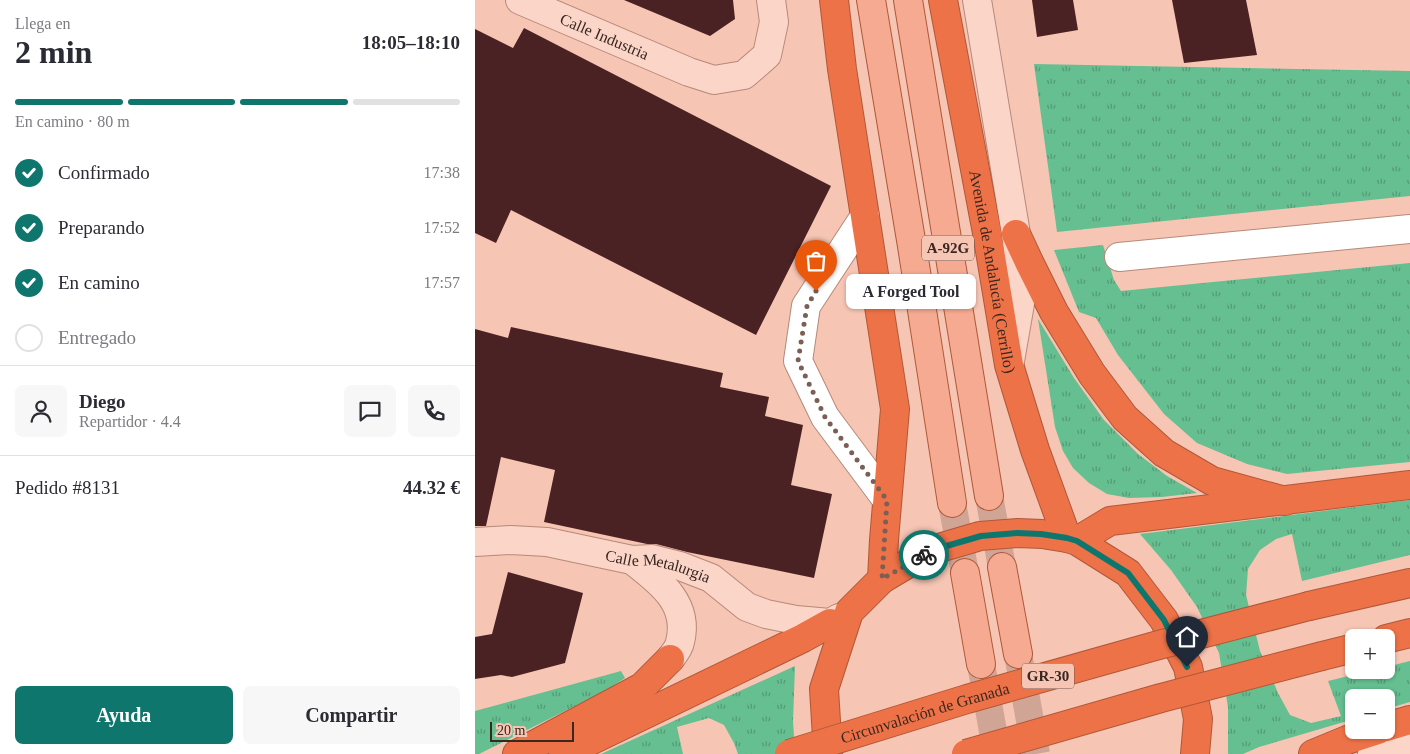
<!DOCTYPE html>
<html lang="es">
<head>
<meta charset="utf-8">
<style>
	body { margin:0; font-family:"Times New Roman",serif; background:#f7f7f7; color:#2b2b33; height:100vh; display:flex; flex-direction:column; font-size:19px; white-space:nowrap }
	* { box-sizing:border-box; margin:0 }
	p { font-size:16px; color:#7c7c81 }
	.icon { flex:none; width:28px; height:28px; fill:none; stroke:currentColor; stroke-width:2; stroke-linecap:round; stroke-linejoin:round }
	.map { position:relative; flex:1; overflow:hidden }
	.drawer { display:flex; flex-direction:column; background:#fff; width:475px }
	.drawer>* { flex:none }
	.fabs { position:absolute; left:870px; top:629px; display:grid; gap:10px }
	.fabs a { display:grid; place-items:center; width:50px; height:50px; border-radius:8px; background:#fff; box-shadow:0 1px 4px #0004; font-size:25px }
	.scale { position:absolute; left:15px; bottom:12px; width:84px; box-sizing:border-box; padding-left:5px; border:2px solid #392720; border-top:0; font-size:14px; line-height:18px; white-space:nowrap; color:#392720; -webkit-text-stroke:4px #f6c5b4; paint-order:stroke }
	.pin { position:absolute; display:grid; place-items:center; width:42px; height:42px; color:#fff; margin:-51px -21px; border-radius:50% 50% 50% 0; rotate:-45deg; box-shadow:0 0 5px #0007 }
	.pin .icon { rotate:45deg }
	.courier { position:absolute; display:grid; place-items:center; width:50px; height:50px; margin:-25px; border:4px solid #0f766e; border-radius:50%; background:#fff; color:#222; box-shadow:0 1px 6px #0007 }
	.bubble { position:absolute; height:35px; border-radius:8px; background:#fff; box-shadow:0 1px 4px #0004; font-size:16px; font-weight:700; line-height:35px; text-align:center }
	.headline em { font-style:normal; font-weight:700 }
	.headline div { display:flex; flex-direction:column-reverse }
	.headline { display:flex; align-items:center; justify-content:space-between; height:85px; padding:0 15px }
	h1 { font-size:32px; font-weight:700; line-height:38px }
	.bar { display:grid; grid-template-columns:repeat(4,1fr); gap:8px 5px; align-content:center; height:60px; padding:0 15px }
	.bar i { height:6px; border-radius:4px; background:#e1e1e2 }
	.bar .active { background:#0f766e }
	.bar p { grid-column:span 4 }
	.line { display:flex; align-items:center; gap:12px; padding:0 15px; border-top:1px solid #e1e1e2 }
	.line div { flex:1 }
	.round { display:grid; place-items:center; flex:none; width:52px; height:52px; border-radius:8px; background:#f7f7f7 }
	ol { padding:0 15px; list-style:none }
	li { display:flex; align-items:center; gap:15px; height:55px }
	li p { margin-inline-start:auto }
	li .icon { padding:5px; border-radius:50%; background:#0f766e; color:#fff; stroke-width:4 }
	li:last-child { color:#7c7c81 }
	li i { width:28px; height:28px; border:2px solid #e1e1e2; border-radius:50% }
	.primary-button { display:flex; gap:10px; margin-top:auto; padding:10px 15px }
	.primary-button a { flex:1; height:58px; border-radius:8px; background:#0f766e; color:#fff; font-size:20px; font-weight:700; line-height:58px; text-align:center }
	.primary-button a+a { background:#f7f7f7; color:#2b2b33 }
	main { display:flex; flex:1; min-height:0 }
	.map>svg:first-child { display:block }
	.grass { fill:url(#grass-tufts) }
	.building { fill:#4b2224 }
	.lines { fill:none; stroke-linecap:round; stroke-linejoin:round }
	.primary-tunnel { stroke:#d0a596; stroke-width:28; stroke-dasharray:28 14; stroke-linecap:butt }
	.street-casing { stroke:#b7897a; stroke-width:30 }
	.secondary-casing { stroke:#b7897a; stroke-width:30 }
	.primary-casing { stroke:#af5839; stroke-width:30 }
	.highway-casing { stroke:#af5839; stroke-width:30 }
	.street { stroke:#fff; stroke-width:28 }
	.secondary { stroke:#fad5c8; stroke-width:28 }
	.primary { stroke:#f5aa91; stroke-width:28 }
	.highway { stroke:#ee7247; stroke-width:28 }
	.highway-bridge-casing { stroke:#af5839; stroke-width:30; stroke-linecap:butt }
	.highway-bridge { stroke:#ee7247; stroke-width:28 }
	.done { stroke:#7b5e54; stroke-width:5; stroke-dasharray:0 9 }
	.route { stroke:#0f766e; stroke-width:6 }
	.labels { text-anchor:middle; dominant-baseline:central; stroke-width:5; stroke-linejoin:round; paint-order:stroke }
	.shield { fill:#f6c5b4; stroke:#72564c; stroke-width:1 }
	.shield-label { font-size:15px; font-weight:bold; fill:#392720 }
	.street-label { font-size:16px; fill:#392720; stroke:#f6c5b4 }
</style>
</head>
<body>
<main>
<section class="drawer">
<div class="headline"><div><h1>2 min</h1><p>Llega en</p></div><em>18:05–18:10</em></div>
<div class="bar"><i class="active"></i><i class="active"></i><i class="active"></i><i></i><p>En camino · 80 m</p></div>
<ol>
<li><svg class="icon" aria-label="check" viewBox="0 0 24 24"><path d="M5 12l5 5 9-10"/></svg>Confirmado<p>17:38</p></li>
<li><svg class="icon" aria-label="check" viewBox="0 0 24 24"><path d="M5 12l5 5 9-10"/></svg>Preparando<p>17:52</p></li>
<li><svg class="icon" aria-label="check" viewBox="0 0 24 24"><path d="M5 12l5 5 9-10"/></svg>En camino<p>17:57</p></li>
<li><i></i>Entregado</li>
</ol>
<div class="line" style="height:90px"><a class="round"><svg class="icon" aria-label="person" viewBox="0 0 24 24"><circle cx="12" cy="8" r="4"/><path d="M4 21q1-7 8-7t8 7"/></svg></a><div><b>Diego</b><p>Repartidor · 4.4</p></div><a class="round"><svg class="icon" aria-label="chat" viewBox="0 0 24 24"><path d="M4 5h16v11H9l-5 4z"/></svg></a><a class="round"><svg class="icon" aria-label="phone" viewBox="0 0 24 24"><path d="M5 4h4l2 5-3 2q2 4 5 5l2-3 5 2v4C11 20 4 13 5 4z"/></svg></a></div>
<div class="line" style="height:65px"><div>Pedido #8131</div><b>44.32 €</b></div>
<div class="primary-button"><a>Ayuda</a><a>Compartir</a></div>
</section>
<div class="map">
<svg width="935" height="754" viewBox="0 0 935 754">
	<defs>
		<pattern id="grass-tufts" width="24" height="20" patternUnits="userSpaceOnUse" patternTransform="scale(1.25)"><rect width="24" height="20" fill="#65bf90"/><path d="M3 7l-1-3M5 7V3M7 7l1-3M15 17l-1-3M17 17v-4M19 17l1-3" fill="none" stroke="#549b75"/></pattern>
	</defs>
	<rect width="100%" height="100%" fill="#f6c5b4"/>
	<g class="grass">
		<path d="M559 64 935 71V196L582 232Z"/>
		<path d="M628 245 639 280 646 291 935 263V462L812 474 772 464 722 443 689 414 643 355 621 318 604 312 579 250Z"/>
		<path d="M563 319 599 378 629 420 663 454 692 476 722 493 687 497 654 498 632 494 614 483 598 468 588 451 580 427Z"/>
		<path d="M935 500V555L827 581 817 534 801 539 785 550 773 569 771 595 785 651 803 693 815 715 836 723 866 716 853 681 898 670H911V667L935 661V702L911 709V698H879V719L784 747 768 754H753V707L744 653 722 607 696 570 665 534Z"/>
		<path d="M320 666 318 721 320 754H263L259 743 249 725 234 718 202 727 208 754H126Z"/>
		<path d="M146 671 150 678 132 690 4 754H0V711Z"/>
	</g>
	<g class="building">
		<path d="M149 0H258L260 19 235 36Z"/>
		<path d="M557 0H598L603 30 562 37Z"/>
		<path d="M697 0H771L782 55 709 63Z"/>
		<path d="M49 28 356 186 281 335 36 210 21 243 0 233V29L38 48Z"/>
		<path d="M36 327 248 373 245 387 294 397 290 416 328 425 316 485 357 494 339 578 212 552 181 544H172L69 522 80 470 26 457 11 526H0V329L33 338Z"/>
		<path d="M33 572 108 593 90 663 37 677 26 675 0 679V637L17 634Z"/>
	</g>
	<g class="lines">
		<g class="primary-tunnel">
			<path d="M514 496 527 567"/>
			<path d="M477 503 490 573"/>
			<path d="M543 654 561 754"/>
			<path d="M506 664 522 754"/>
		</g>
		<g class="street-casing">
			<g id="street">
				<path d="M390 216 331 306 323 361 350 417 412 500"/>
				<path d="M644 257 935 229"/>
			</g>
		</g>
		<g class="secondary-casing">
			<g id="secondary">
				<path id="s1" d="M45 0 214 72 239 80 269 75 292 55 299 22 296 0"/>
				<path d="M502 0 541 234 547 292 535 361"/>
				<path id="s2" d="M0 542 36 540 72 542 157 560 177 559 205 566 236 578 272 607 291 614 321 620 355 623 364 618"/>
				<path d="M157 560C184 581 215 603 205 642 204 648 199 654 195 659"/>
				<path d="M897 754 935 741"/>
			</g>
		</g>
		<g class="primary-casing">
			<g id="primary">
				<path d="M396 0 437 246 477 503"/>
				<path d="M433 0 514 496"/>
				<path d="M527 567 543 654"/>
				<path d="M490 573 506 664"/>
			</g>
		</g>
		<g class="highway-casing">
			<g id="highway">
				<path d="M359 0 367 69 420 409 409 540 407 579"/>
				<path id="s3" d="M468 0 512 233 534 365 560 450 592 538"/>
				<path d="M541 234 555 264 579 312 617 374 650 418 689 453 737 481 810 501"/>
				<path d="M602 541 635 521 935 485"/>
				<path d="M834 606 935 583"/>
				<path d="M911 639 935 633"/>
				<path d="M847 656 879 648"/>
				<path d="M911 727 935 720"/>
				<path d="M42 754 167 687 195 659"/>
				<path d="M88 754 328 638 355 623"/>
				<path d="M353 754 349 689 374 612 407 579 454 551 505 536 543 533 567 534 592 538 602 541 653 573 689 620 713 667 723 719 720 754"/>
				<path d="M838 754 872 740 903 730"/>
			</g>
		</g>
		<use href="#street" class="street"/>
		<use href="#secondary" class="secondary"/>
		<use href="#primary" class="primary"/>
		<use href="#highway" class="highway"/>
		<g class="highway-bridge-casing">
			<g id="highway-bridge">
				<path id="s4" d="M314 754 492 699 680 646 834 606"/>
				<path d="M491 754 686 698 847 656"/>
			</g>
		</g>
		<use href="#highway-bridge" class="highway-bridge"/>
	</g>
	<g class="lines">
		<path class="done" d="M341 291 332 306 323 361 350 417 412 500 407 579 449 555"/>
		<path class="route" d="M449 555 454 551 506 536 542 533 566 534 592 538 602 541 653 573 689 620 712 667"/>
	</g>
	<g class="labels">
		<g class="shield">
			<rect x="447" y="235.5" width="52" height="25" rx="4"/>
			<rect x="547" y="663.5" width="52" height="25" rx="4"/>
		</g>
		<g class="shield-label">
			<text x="473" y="248">A-92G</text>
			<text x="573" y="676">GR-30</text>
		</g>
		<g class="street-label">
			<text stroke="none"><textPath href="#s1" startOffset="92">Calle Industria</textPath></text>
			<text stroke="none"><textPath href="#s3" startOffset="276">Avenida de Andalucía (Cerrillo)</textPath></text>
			<text stroke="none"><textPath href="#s2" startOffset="186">Calle Metalurgia</textPath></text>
			<text stroke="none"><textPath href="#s4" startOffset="142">Circunvalación de Granada</textPath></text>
		</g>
	</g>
</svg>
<div class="fabs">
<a>+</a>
<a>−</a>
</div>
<div class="scale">20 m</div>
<div class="pin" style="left:341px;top:291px;background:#ea580c"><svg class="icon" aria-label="bag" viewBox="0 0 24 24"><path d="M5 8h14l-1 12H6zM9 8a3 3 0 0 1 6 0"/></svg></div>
<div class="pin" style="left:712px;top:667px;background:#1f2937"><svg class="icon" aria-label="home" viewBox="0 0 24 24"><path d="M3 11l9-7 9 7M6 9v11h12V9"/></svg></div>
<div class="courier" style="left:449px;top:555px"><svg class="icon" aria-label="bike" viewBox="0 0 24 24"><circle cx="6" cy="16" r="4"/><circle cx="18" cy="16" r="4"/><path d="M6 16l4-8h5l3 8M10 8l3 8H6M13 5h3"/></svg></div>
<div class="bubble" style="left:371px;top:274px;width:130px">A Forged Tool</div>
</div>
</main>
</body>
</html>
